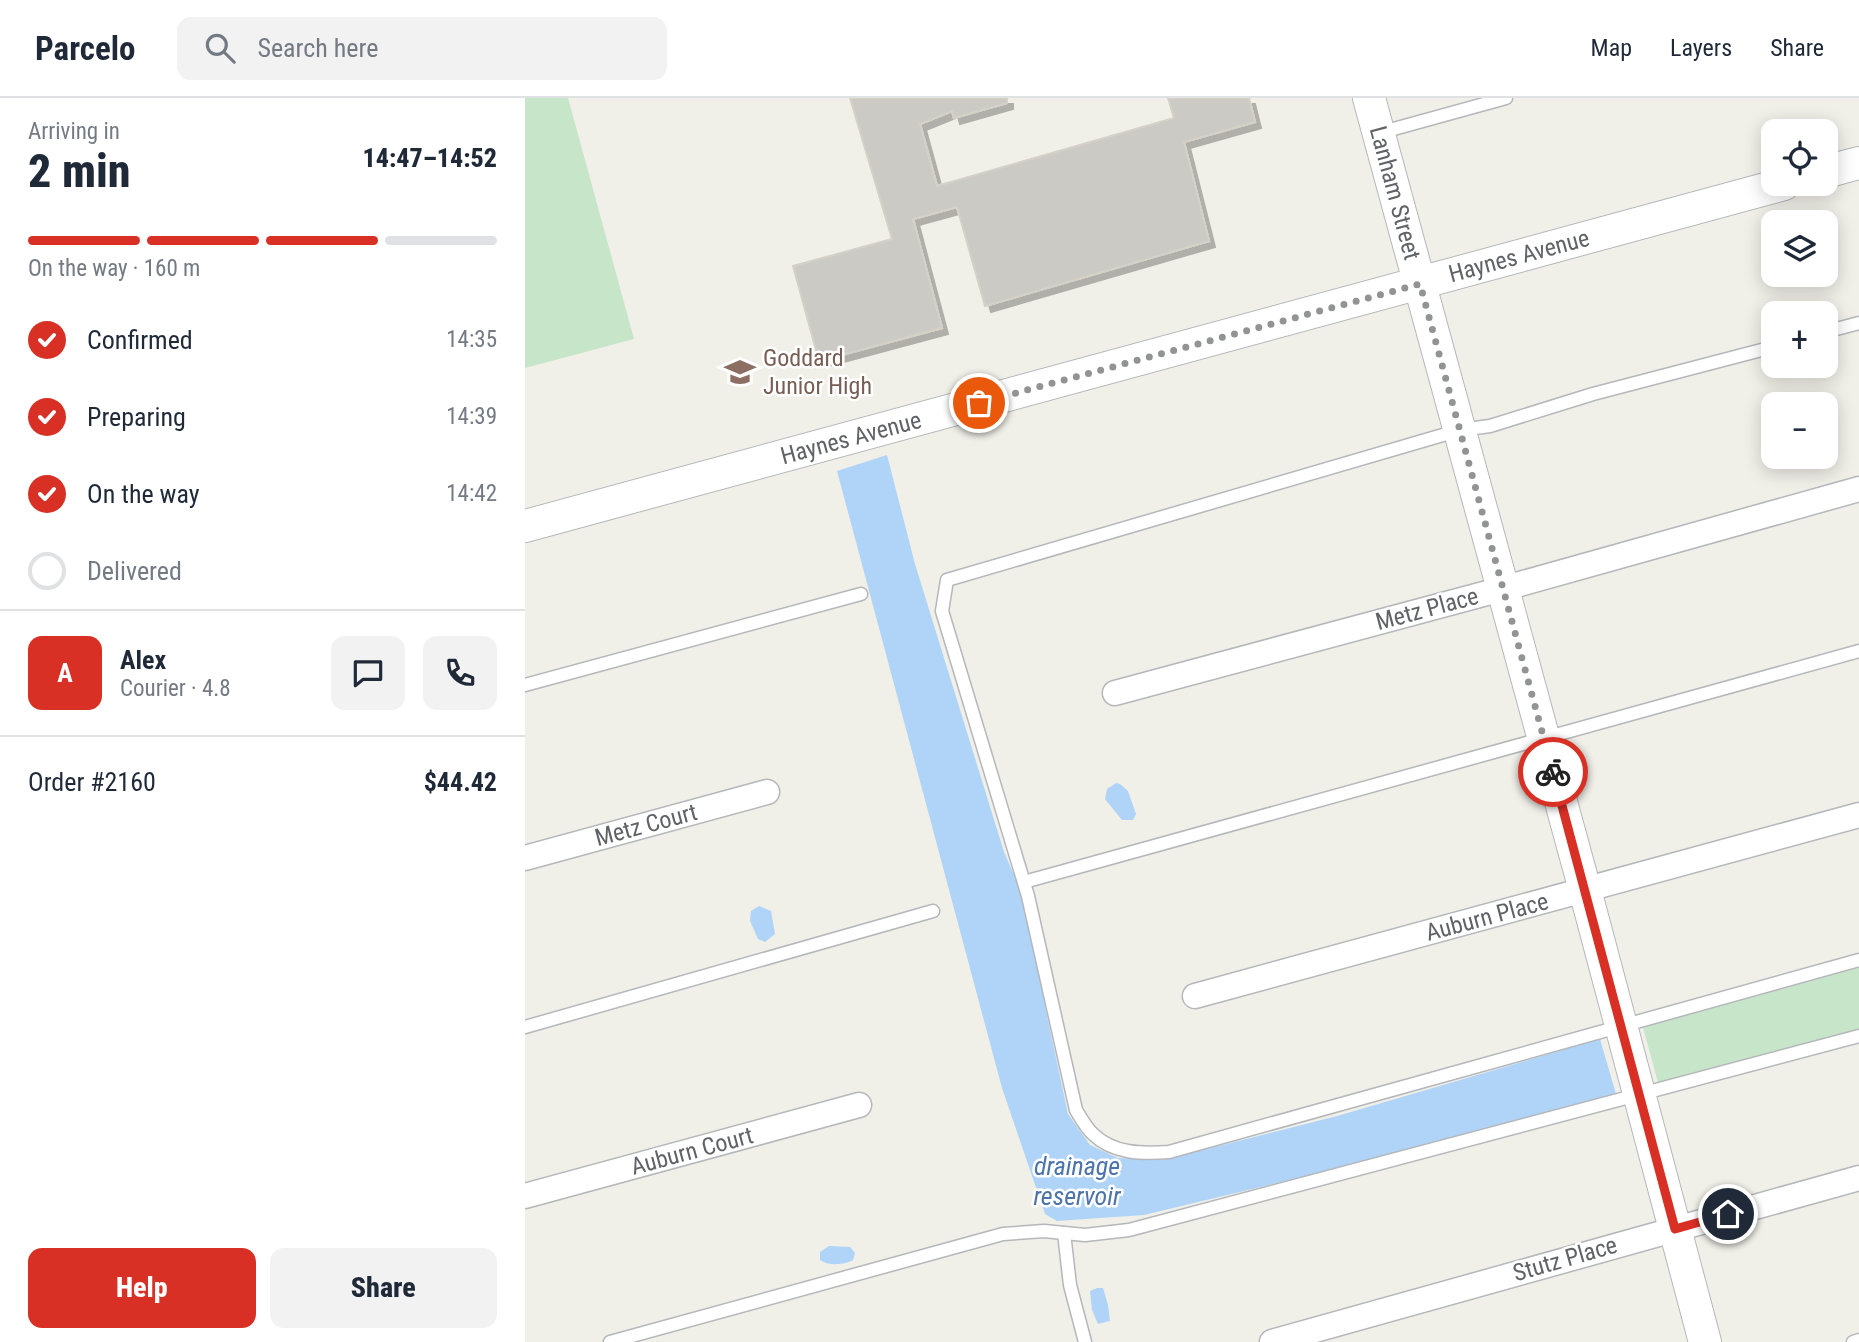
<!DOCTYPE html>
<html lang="en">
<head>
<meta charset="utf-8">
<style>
	body { margin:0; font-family:"Roboto Condensed",sans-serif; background:#f2f2f3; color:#1f2937; height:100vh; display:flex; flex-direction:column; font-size:26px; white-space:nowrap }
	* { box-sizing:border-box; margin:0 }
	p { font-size:23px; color:#747a83 }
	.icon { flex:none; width:38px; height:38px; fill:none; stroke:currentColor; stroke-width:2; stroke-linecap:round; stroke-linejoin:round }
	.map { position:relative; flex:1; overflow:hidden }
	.details { display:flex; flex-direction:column; background:#fff; width:525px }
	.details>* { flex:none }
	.tools { position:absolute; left:1236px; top:21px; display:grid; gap:14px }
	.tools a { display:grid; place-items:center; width:77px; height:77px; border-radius:14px; background:#fff; box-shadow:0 4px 18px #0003; font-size:35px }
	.pin { position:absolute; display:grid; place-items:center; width:60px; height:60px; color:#fff; margin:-30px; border:4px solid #fff; border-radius:50%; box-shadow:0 2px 7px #0007 }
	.courier { position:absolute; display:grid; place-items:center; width:70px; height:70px; margin:-35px; border:5px solid #d93025; border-radius:50%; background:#fff; color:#222; box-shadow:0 2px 9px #0007 }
	.head em { font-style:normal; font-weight:800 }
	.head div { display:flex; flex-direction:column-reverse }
	.head { display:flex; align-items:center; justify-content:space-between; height:119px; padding:0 28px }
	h1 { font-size:46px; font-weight:800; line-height:52px }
	.bar { display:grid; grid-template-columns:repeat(4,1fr); gap:10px 7px; align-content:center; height:84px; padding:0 28px }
	.bar i { height:9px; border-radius:5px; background:#e0e1e3 }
	.bar .active { background:#d93025 }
	.bar p { grid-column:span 4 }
	.line { display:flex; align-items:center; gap:18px; padding:0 28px; border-top:2px solid #e0e1e3 }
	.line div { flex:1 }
	.round { display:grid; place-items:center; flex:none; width:74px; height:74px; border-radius:14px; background:#f2f2f3 }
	ol { padding:0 28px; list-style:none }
	li { display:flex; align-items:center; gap:21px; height:77px }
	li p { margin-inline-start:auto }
	li .icon { padding:7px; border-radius:50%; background:#d93025; color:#fff; stroke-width:4 }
	li:last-child { color:#747a83 }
	li i { width:38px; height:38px; border:4px solid #e0e1e3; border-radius:50% }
	.button { display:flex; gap:14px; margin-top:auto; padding:14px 28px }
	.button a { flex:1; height:80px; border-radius:14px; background:#d93025; color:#fff; font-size:28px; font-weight:800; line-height:80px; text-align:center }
	.button a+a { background:#f2f2f3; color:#1f2937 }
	header { display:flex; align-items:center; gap:42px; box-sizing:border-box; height:98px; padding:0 35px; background:#fff; border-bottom:2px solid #e0e1e3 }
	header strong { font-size:33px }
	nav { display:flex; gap:38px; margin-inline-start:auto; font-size:24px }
	.search { width:490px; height:63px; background:#f2f2f3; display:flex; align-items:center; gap:18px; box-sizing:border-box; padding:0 24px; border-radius:14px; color:#747a83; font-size:26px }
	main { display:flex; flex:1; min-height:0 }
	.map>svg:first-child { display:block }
	.green { fill:#c7e5c9 }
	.water { fill:#b0d4f8 }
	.building { fill:#cccac5; stroke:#d5d1c7; stroke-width:2; filter:url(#shadow) }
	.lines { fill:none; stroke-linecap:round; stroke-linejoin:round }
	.service-casing { stroke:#b5b7bb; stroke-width:15 }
	.minor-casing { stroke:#b5b7bb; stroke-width:27 }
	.tertiary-casing { stroke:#b5b7bb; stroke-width:34 }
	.service { stroke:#fff; stroke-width:12 }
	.minor { stroke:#fff; stroke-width:24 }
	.tertiary { stroke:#fff; stroke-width:32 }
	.done { stroke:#929394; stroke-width:7; stroke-dasharray:0 12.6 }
	.route { stroke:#d93025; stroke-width:9 }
	.labels { text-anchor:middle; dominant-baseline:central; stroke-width:5; stroke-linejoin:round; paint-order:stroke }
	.street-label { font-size:24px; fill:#5f6267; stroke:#fff }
	.education-label { font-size:24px; fill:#785e54; stroke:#fff; text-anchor:start }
	.water-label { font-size:26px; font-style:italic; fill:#4c74aa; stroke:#fff }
</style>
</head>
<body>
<header>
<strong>Parcelo</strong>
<div class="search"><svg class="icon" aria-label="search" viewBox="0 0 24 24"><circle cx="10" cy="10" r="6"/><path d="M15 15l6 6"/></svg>Search here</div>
<nav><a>Map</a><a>Layers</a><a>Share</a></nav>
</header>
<main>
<section class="details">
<div class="head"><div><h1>2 min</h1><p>Arriving in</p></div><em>14:47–14:52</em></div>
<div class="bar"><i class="active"></i><i class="active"></i><i class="active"></i><i></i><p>On the way · 160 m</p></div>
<ol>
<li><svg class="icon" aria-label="check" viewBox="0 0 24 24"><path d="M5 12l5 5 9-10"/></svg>Confirmed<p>14:35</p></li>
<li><svg class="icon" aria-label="check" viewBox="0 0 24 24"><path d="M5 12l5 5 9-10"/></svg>Preparing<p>14:39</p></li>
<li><svg class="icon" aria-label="check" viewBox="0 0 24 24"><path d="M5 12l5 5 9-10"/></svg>On the way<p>14:42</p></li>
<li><i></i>Delivered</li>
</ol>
<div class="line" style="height:126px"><b class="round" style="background:#d93025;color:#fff">A</b><div><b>Alex</b><p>Courier · 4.8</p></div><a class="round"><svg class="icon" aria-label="chat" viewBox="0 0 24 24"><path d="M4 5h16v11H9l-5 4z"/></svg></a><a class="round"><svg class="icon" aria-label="phone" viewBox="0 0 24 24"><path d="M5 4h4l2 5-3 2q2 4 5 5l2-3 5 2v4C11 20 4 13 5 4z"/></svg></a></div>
<div class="line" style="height:91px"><div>Order #2160</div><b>$44.42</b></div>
<div class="button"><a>Help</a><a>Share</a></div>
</section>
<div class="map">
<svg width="1334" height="1244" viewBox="0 0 1334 1244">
	<defs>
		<filter id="shadow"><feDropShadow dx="6" dy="6" stdDeviation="0" flood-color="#0004"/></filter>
	</defs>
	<rect width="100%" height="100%" fill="#f0efe8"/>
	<g class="green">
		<path d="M0 0H43L109 241 0 270Z"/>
		<path d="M1334 862V938L1135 992 1116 922Z"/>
	</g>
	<g class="water">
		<path d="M362 357 390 466 479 754 508 820 520 908 543 1016 565 1047 593 1060 638 1062 812 1018 1075 941 1093 1003 619 1117 532 1123 520 1116 477 990 312 373Z"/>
		<path d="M591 685 595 686 603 693 611 716 608 722H597L580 701 582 691Z"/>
		<path d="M234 808 246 813 250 836 240 844 233 841 225 823 226 813Z"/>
		<path d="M304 1148 325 1149 330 1155 328 1162C320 1167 303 1168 295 1162V1154Z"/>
		<path d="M572 1190H578L583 1207 585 1223 573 1226 567 1212 565 1193Z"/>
	</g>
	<path class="building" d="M325 0H482V5L429 20 427 13 395 26 412 88 649 20 643 0H724L730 24 659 44 684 143 460 208 432 109 388 121 417 230 294 263 268 168 367 141Z"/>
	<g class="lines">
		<g class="service-casing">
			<g id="service">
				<path d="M854 35 981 0"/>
				<path d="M1300 234 1334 225"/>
				<path d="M1248 249 1068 296 965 328 935 332 422 482 417 513 503 798 551 1012C556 1020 561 1030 568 1036 588 1056 618 1056 644 1054L1334 862"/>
				<path d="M0 587 336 496"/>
				<path d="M499 784 1334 553"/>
				<path d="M0 929 408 813"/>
				<path d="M539 1135 545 1187 560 1244"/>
				<path d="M85 1244 478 1136 519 1133 560 1137 604 1132 1334 938"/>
				<path d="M1328 1244 1334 1242"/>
			</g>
		</g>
		<g class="minor-casing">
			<g id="minor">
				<path d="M590 595 977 491 1334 391"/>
				<path d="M0 760 242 694"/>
				<path d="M670 898 1334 717"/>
				<path d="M0 1098 334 1007"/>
				<path d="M747 1244 1334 1080"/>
			</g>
		</g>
		<g class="tertiary-casing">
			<g id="tertiary">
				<path d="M844 0 1060 792 1180 1244"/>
				<path d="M1300 74 1334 65"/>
				<path d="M0 428 1259 86"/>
			</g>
		</g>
		<use href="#service" class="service"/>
		<use href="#minor" class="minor"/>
		<use href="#tertiary" class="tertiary"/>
	</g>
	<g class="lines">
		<path class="done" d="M454 305 895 186 1028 674"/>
		<path class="route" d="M1028 674 1150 1131 1203 1116"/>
	</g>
	<defs>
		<g id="school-bare" transform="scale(2.415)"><path d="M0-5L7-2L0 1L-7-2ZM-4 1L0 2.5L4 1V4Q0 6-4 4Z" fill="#8d6e63" stroke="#fff" stroke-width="2.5" paint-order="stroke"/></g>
	</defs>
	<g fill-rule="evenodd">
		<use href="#school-bare" x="215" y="274"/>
	</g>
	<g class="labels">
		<g class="street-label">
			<text transform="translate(870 95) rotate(75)">Lanham Street</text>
			<text transform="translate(994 158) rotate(-15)">Haynes Avenue</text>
			<text transform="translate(326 340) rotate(-15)">Haynes Avenue</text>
			<text transform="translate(902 511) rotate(-15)">Metz Place</text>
			<text transform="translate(121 727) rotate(-15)">Metz Court</text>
			<text transform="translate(962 819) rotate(-15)">Auburn Place</text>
			<text transform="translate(167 1053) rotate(-15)">Auburn Court</text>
			<text transform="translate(1040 1161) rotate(-16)">Stutz Place</text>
		</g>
		<g class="education-label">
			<text x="238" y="260">Goddard<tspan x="238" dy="28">Junior High</tspan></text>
		</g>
		<g class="water-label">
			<text x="552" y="1068">drainage<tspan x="552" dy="30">reservoir</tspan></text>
		</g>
	</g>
</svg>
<div class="tools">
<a><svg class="icon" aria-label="locate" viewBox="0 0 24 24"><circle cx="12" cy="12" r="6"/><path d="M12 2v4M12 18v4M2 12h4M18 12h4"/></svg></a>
<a><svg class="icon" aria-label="layers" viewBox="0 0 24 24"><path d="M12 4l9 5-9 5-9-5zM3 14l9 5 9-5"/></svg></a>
<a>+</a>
<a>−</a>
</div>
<div class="pin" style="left:454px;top:305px;background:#ea580c"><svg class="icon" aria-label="bag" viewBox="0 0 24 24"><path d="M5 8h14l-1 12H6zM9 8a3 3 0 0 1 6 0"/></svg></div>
<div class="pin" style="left:1203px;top:1116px;background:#1f2937"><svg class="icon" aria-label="home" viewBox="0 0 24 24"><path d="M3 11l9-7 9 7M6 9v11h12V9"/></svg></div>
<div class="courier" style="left:1028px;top:674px"><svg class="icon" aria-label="bike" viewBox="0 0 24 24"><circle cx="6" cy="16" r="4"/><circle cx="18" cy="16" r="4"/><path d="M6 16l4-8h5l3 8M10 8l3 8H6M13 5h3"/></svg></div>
</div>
</main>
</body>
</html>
